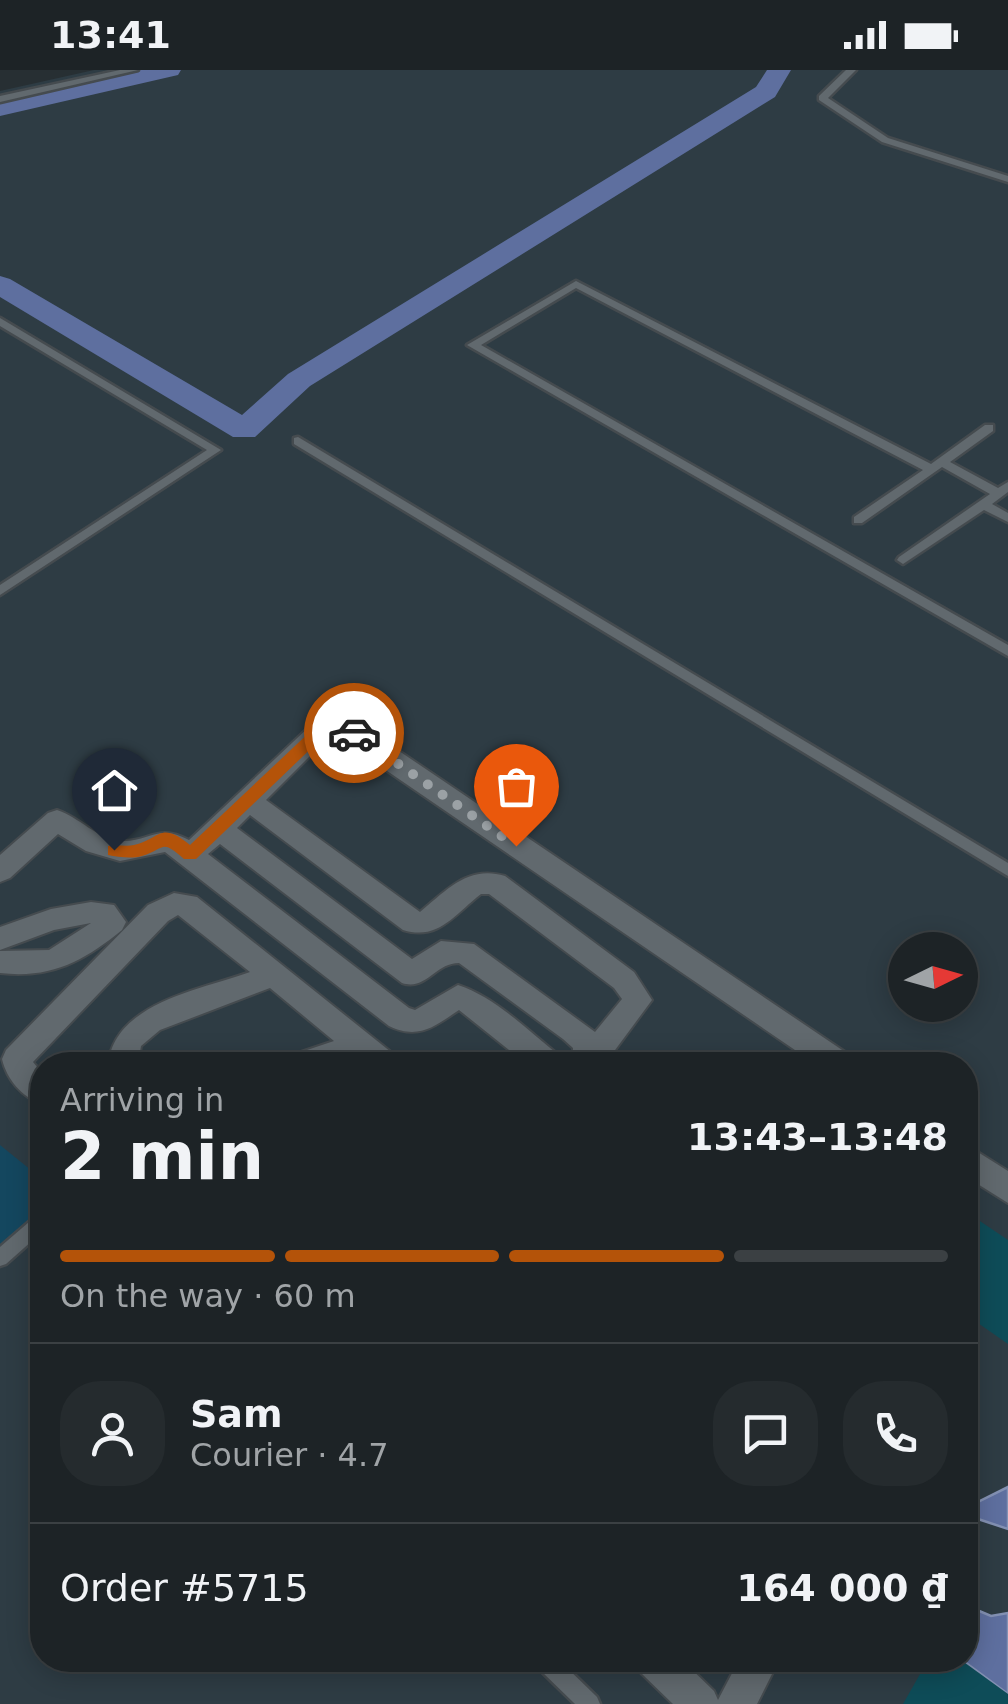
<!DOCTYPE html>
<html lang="en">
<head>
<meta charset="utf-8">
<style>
	body { margin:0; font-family:"DejaVu Sans",sans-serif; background:#252b2e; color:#f1f3f6; height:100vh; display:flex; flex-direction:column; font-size:38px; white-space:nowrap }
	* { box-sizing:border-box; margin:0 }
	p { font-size:32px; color:#a0a4a7 }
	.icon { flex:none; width:55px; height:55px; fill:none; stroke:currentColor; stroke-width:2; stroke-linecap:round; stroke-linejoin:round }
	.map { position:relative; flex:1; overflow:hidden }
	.sheet { position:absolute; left:30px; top:982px; width:948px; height:620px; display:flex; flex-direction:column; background:#1d2326; border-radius:40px; box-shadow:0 5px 25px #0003,0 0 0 2px #3b4043 }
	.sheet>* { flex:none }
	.needle { width:65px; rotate:85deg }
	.buttons { position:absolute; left:888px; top:862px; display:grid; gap:20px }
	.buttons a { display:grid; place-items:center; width:90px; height:90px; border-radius:50%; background:#1d2326; box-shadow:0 5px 25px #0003,0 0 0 2px #3b4043; font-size:50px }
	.pin { position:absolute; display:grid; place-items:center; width:85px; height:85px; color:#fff; margin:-102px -42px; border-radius:50% 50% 50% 0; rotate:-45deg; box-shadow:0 0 10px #0007 }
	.pin .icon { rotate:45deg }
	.courier { position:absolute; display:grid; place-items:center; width:100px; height:100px; margin:-50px; border:8px solid #b45309; border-radius:50%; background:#fff; color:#222; box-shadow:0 2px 12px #0007 }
	.head em { font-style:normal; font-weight:700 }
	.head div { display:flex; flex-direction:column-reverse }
	.head { display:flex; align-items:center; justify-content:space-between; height:170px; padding:0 30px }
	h1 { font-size:65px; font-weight:700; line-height:75px }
	.bar { display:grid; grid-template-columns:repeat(4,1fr); gap:15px 10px; align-content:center; height:120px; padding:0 30px }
	.bar i { height:12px; border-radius:8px; background:#3b4043 }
	.bar .on { background:#b45309 }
	.bar p { grid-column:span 4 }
	.line { display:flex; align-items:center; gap:25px; padding:0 30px; border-top:2px solid #3b4043 }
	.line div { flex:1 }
	.round { display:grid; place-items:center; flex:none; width:105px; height:105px; border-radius:40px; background:#252b2e }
	.status { display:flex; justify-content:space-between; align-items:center; height:70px; padding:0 50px; background:#1d2326; direction:ltr }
	.status svg { height:28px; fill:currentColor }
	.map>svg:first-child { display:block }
	.built { fill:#2e3c44; fill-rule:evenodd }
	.green { fill:#14475f }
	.water { fill:#5e6f9f; stroke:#8391b3; stroke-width:2.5 }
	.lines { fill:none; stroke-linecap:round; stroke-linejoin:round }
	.canal { fill:#5e6f9f; fill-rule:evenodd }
	.building { fill:#0e4c58 }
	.service-casing { stroke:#454b4f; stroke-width:5 }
	.minor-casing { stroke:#454b4f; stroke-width:4 }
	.service { fill:#61696e; fill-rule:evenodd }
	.minor { fill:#61696e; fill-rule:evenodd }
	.route { fill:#b45309 }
	.done { stroke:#9ba1a5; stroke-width:10; stroke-dasharray:0 18 }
</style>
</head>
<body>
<div class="status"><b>13:41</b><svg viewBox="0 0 49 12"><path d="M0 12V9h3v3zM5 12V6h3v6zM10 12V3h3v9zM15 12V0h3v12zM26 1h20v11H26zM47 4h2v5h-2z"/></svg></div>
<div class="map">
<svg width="1008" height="1634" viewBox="0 0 1008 1634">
	<rect width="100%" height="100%" fill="#272f33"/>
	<path class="built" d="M94 0H1008V1634H0V21ZM905 880H960V935H905ZM42 995H965V1590H42Z"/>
	<path class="green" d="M0 1075 42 1109V1152L0 1188Z"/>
	<g class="water">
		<path d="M1008 1417V1459L978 1449 976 1433Z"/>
		<path d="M965 1535 991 1546 1008 1543V1624L962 1590H965Z"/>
	</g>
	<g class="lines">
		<g class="canal">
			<path d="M136 0H181L178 5 0 46V30Z"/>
			<path d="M767 0H791L775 27 310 316 255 367H233L0 227V206L10 209 242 345 288 304 756 17Z"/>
		</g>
	</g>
	<g class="building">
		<path d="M965 1141 1008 1170V1274L965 1244Z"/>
		<path d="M928 1590H961L1008 1624V1634H903Z"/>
	</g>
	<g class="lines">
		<g class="service-casing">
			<g id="service">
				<path d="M120 0H138L0 32V26Z"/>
				<path d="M846 0H856L828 28 888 68 1008 106V112L882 72 819 30V26Z"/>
				<path d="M576 211 931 394 985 355H993V361L950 392 998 418 1008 412V422L992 434 1008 443V452L984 440 903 494 897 490 899 487 990 424 942 397 862 453H854V447L923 400 576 218 481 275 1008 575V586L467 275Z"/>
				<path d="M0 248 221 380 0 525V515L207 380 0 256Z"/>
				<path d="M298 367 1008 793V806L294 374V368Z"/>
				<path d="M42 1144V1162L6 1194 0 1196V1177L36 1146Z"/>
				<path d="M534 1590H559L597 1627 600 1634H575L537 1597Z"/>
			</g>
		</g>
		<g class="minor-casing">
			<g id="minor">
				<path d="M336 647 362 656 851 986 855 995H817L336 666 328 668 266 730 420 842C447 820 468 795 505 806L634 902 652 930 604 995H572L573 978 563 969 459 893C435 893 426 921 402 913L220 774 208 784 409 938 415 940 458 915C497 928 528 961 560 986L564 995H528L459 940C434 957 418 970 389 956L165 782 120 791 86 781 58 764 10 808 0 812V785L48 743 57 740C79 747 97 769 121 771 150 772 157 753 189 770L310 656ZM250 745 403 860C438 871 454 845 481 824H489L614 918 622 929 595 962 474 874 441 871 412 889 237 758Z"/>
				<path d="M174 823 197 827 396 986 400 995H364L356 989 337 995H285L289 986 334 971 270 918 160 960 141 976 138 995H108C114 933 200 920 250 902L178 845 168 851 33 992 42 1003V1034C22 1027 7 1010 2 989L6 980 148 835Z"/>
				<path d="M91 832 114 835 126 852 122 860C84 891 51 909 0 903V881L49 880 91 853 54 860 0 880V857L51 839Z"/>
				<path d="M965 1074 1008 1101V1133L965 1106Z"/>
				<path d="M635 1590H682L714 1621 718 1630 739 1590H779L757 1634H673L641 1603Z"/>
			</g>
		</g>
		<use href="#service" class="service"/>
		<use href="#minor" class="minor"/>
	</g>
	<path class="route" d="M336 651 362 663 354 668 336 662 324 666 196 789H184C160 768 166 779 142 786 132 789 118 787 108 785V776C117 774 126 777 134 775 160 769 160 750 190 775L314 658Z"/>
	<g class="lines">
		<path class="done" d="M354 663 516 776"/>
	</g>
</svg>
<div class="buttons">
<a><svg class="needle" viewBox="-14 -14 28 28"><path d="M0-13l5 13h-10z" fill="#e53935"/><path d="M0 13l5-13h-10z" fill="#a0a4a7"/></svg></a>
</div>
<div class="pin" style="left:516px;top:776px;background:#ea580c"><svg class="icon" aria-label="bag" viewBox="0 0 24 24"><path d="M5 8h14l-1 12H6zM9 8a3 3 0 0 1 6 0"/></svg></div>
<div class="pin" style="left:114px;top:780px;background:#1f2937"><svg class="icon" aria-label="home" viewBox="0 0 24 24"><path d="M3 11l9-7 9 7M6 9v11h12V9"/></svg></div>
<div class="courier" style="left:354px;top:663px"><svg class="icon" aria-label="car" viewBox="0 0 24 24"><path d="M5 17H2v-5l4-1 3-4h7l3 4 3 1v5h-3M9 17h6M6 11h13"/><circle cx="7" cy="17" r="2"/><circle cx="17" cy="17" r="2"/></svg></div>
<section class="sheet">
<div class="head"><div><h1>2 min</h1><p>Arriving in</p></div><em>13:43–13:48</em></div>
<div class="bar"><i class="on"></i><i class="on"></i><i class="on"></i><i></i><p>On the way · 60 m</p></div>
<div class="line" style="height:180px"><a class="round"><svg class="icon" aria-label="person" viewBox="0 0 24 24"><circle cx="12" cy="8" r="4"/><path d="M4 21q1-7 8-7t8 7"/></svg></a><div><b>Sam</b><p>Courier · 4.7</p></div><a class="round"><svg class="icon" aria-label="chat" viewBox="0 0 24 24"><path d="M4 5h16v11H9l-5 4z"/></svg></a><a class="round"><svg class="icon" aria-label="phone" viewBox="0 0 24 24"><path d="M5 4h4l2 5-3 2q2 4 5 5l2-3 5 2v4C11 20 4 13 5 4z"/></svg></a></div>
<div class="line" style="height:130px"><div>Order #5715</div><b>164 000 ₫</b></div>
</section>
</div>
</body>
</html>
